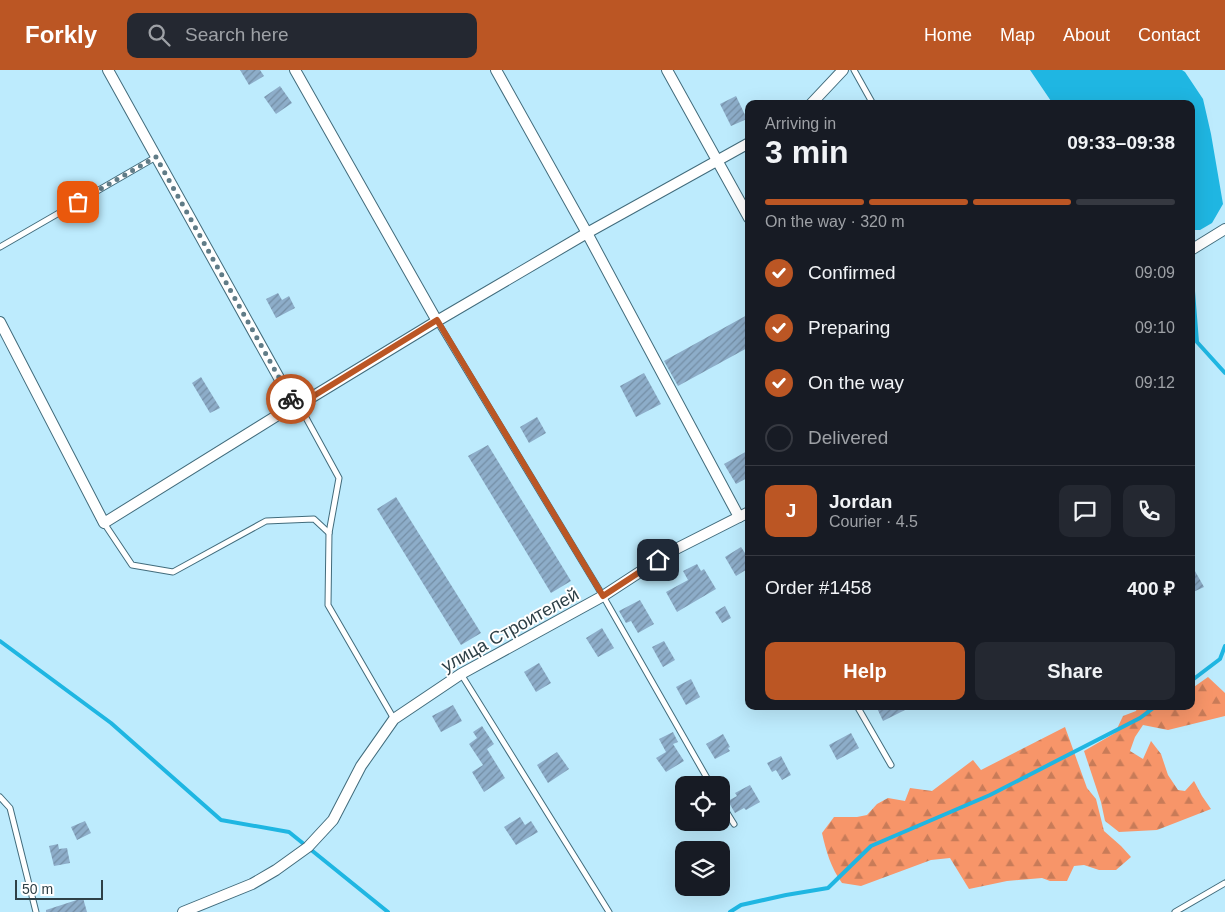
<!DOCTYPE html>
<html lang="en">
<head>
<meta charset="utf-8">
<style>
	body { margin:0; font-family:Helvetica,sans-serif; background:#242831; color:#f1f3f6; height:100vh; display:flex; flex-direction:column; font-size:19px; white-space:nowrap }
	* { box-sizing:border-box; margin:0 }
	p { font-size:16px; color:#9ea1a6 }
	.icon { flex:none; width:28px; height:28px; fill:none; stroke:currentColor; stroke-width:2; stroke-linecap:round; stroke-linejoin:round }
	.map { position:relative; flex:1; overflow:hidden }
	.panel { position:absolute; left:745px; top:30px; width:450px; height:610px; display:flex; flex-direction:column; background:#171b24; border-radius:10px; box-shadow:0 5px 20px #0002 }
	.panel>* { flex:none }
	.tools { position:absolute; left:675px; top:706px; display:grid; gap:10px }
	.tools a { display:grid; place-items:center; width:55px; height:55px; border-radius:10px; background:#171b24; box-shadow:0 5px 20px #0002; font-size:25px }
	.scale { position:absolute; left:15px; bottom:12px; width:88px; box-sizing:border-box; padding-left:5px; border:2px solid #2e4047; border-top:0; font-size:14px; line-height:18px; white-space:nowrap; color:#2e4047; -webkit-text-stroke:4px #fff; paint-order:stroke }
	.pin { position:absolute; display:grid; place-items:center; width:42px; height:42px; color:#fff; margin:-21px; border-radius:10px; box-shadow:0 2px 8px #0006 }
	.courier { position:absolute; display:grid; place-items:center; width:50px; height:50px; margin:-25px; border:4px solid #bb5624; border-radius:50%; background:#fff; color:#222; box-shadow:0 1px 6px #0007 }
	.head em { font-style:normal; font-weight:700 }
	.head div { display:flex; flex-direction:column-reverse }
	.head { display:flex; align-items:center; justify-content:space-between; height:85px; padding:0 20px }
	h1 { font-size:32px; font-weight:700; line-height:38px }
	.bar { display:grid; grid-template-columns:repeat(4,1fr); gap:8px 5px; align-content:center; height:60px; padding:0 20px }
	.bar i { height:6px; border-radius:4px; background:#363941 }
	.bar .current { background:#bb5624 }
	.bar p { grid-column:span 4 }
	.line { display:flex; align-items:center; gap:12px; padding:0 20px; border-top:1px solid #363941 }
	.line div { flex:1 }
	.round { display:grid; place-items:center; flex:none; width:52px; height:52px; border-radius:10px; background:#242831 }
	ol { padding:0 20px; list-style:none }
	li { display:flex; align-items:center; gap:15px; height:55px }
	li p { margin-inline-start:auto }
	li .icon { padding:5px; border-radius:50%; background:#bb5624; color:#fff; stroke-width:4 }
	li:last-child { color:#9ea1a6 }
	li i { width:28px; height:28px; border:2px solid #363941; border-radius:50% }
	.primary-button { display:flex; gap:10px; margin-top:auto; padding:10px 20px }
	.primary-button a { flex:1; height:58px; border-radius:10px; background:#bb5624; color:#fff; font-size:20px; font-weight:700; line-height:58px; text-align:center }
	.primary-button a+a { background:#242831; color:#f1f3f6 }
	header { display:flex; align-items:center; gap:30px; box-sizing:border-box; height:70px; padding:0 25px; background:#bb5624; color:#fff }
	header strong { font-size:24px }
	nav { display:flex; gap:28px; margin-inline-start:auto; font-size:18px }
	.search { width:350px; height:45px; background:#242831; display:flex; align-items:center; gap:12px; box-sizing:border-box; padding:0 18px; border-radius:10px; color:#9ea1a6; font-size:19px }
	.map>svg:first-child { display:block }
	.forest { fill:url(#forest-firs) }
	.water { fill:#1fb6e2 }
	.lines { fill:none; stroke-linecap:round; stroke-linejoin:round }
	.stream { stroke:#1fb6e2; stroke-width:4 }
	.building { fill:url(#building-hatch) }
	.lane-casing { stroke:#426c7c; stroke-width:7 }
	.street-casing { stroke:#426c7c; stroke-width:12 }
	.lane { stroke:#fff; stroke-width:5 }
	.street { stroke:#fff; stroke-width:10 }
	.done { stroke:#607c87; stroke-width:5; stroke-dasharray:0 9 }
	.route { stroke:#bb5624; stroke-width:6 }
	.labels { text-anchor:middle; dominant-baseline:central; stroke-width:4; stroke-linejoin:round; paint-order:stroke }
	.street-label { font-size:18px; fill:#2e4047; stroke:#fff }
</style>
</head>
<body>
<header>
<strong>Forkly</strong>
<div class="search"><svg class="icon" aria-label="search" viewBox="0 0 24 24"><circle cx="10" cy="10" r="6"/><path d="M15 15l6 6"/></svg>Search here</div>
<nav><a>Home</a><a>Map</a><a>About</a><a>Contact</a></nav>
</header>
<div class="map">
<svg width="1225" height="842" viewBox="0 0 1225 842">
	<defs>
		<pattern id="forest-firs" width="22" height="20" patternUnits="userSpaceOnUse" patternTransform="scale(1.25)"><rect width="22" height="20" fill="#f79569"/><path d="M5 1l3.5 6h-7zM16 11l3.5 6h-7z" fill="#c87b58"/></pattern>
		<pattern id="building-hatch" width="6" height="6" patternUnits="userSpaceOnUse" patternTransform="scale(1.25)"><rect width="6" height="6" fill="#8dadc9"/><path d="M-1 1l2-2M0 6l6-6M5 7l2-2" fill="none" stroke="#748ea5"/></pattern>
	</defs>
	<rect width="100%" height="100%" fill="#bdebfd"/>
	<g class="forest">
		<path d="M1208 607 1225 623V646L1168 660 1143 655 1135 667 1130 681 1143 689 1151 671 1161 684 1168 705 1178 720 1185 721 1194 711 1202 726 1211 739 1157 760 1119 762 1105 751 1101 732 1084 681 1115 663 1123 646 1136 641 1138 636H1191V619Z"/>
		<path d="M1065 657 1087 718 1096 729 1104 761 1121 776 1131 787 1116 800H1099L1084 795 1074 796 1067 811H1050L1042 808 1007 811 969 819 950 788 931 790 861 816 842 813C831 798 826 781 822 763L834 747H857L867 745 877 734 888 728 905 731 910 718 932 721 973 690 981 700Z"/>
	</g>
	<path class="water" d="M1030 0H1182L1185 2 1203 29 1211 64 1223 134 1212 153 1200 160H1191V34H1053Z"/>
	<g class="lines">
		<g class="stream">
			<path d="M1191 196 1197 272 1225 303"/>
			<path d="M0 571 111 653 221 750 289 762 388 842"/>
			<path d="M1191 611 1220 589 1225 576"/>
			<path d="M730 842 741 835 786 825 828 818 871 776 990 725 1140 648 1156 636"/>
		</g>
	</g>
	<g class="building">
		<path d="M240 0H260L264 6 249 15Z"/>
		<path d="M280 16 292 33 276 44 264 27Z"/>
		<path d="M736 26 747 49 731 56 720 34Z"/>
		<path d="M278 223 282 230 289 226 295 238 276 248 266 229Z"/>
		<path d="M749 244V277L678 316 664 291Z"/>
		<path d="M644 303 661 334 636 347 620 316Z"/>
		<path d="M201 307 220 338 210 343 192 313Z"/>
		<path d="M537 347 546 363 529 373 520 357Z"/>
		<path d="M488 375 571 511 551 523 468 386Z"/>
		<path d="M749 380V407L736 414 724 394Z"/>
		<path d="M396 427 481 563 461 575 377 439Z"/>
		<path d="M741 477 749 489V498L736 506 725 487Z"/>
		<path d="M697 494 701 501 704 499 716 519 677 542 666 522 688 510 683 501Z"/>
		<path d="M1191 494 1204 517 1191 523Z"/>
		<path d="M640 530 654 554 638 563 631 551 626 553 619 541Z"/>
		<path d="M725 536 731 548 722 553 715 542Z"/>
		<path d="M602 558 614 578 598 587 586 568Z"/>
		<path d="M664 571 675 590 663 597 652 577Z"/>
		<path d="M539 593 551 613 536 622 524 602Z"/>
		<path d="M691 609 700 627 686 635 676 617Z"/>
		<path d="M453 635 462 651 441 662 432 646Z"/>
		<path d="M876 636H913L883 651Z"/>
		<path d="M482 656 494 674 487 679 505 708 484 722 472 702 483 695 469 674 477 668 473 662Z"/>
		<path d="M673 662 678 672 673 674 684 691 666 702 656 688 666 682 659 669Z"/>
		<path d="M851 663 859 678 837 690 829 675Z"/>
		<path d="M723 664 730 677 728 678 730 681 715 689 706 674Z"/>
		<path d="M557 682 569 699 548 713 537 695Z"/>
		<path d="M781 686 791 705 782 710 776 700 772 702 767 693Z"/>
		<path d="M750 715 760 732 746 740 744 738 735 743 728 731 737 726 735 723Z"/>
		<path d="M520 747 525 755 531 751 538 762 516 775 504 757Z"/>
		<path d="M85 751 91 763 77 770 71 757Z"/>
		<path d="M58 774 59 779 67 778 70 793 54 796 49 776Z"/>
		<path d="M83 828 87 842H46V840Z"/>
	</g>
	<g class="lines">
		<g class="lane-casing">
			<g id="lane">
				<path d="M854 0 873 34"/>
				<path d="M0 177 156 87"/>
				<path d="M437 251 603 526 711 715"/>
				<path d="M299 335 339 408 329 463 328 535 394 649"/>
				<path d="M104 453 132 495 173 502 266 451 314 449 329 463"/>
				<path d="M461 604 609 842"/>
				<path d="M857 636 891 695"/>
				<path d="M0 727 10 738 36 842"/>
				<path d="M721 733 734 754"/>
				<path d="M1175 842 1225 813"/>
			</g>
		</g>
		<g class="street-casing">
			<g id="street">
				<path d="M108 0 294 335"/>
				<path d="M295 0 437 251"/>
				<path d="M496 0 587 163 739 447"/>
				<path d="M667 0 749 148"/>
				<path d="M811 34 843 0"/>
				<path d="M1191 180 1225 159"/>
				<path d="M0 252 104 453 294 335H299L437 251 587 163 749 73"/>
				<path d="M183 842 252 814 276 800 308 777 333 750 361 696 394 649 461 604 603 526 672 481 749 442"/>
			</g>
		</g>
		<use href="#lane" class="lane"/>
		<use href="#street" class="street"/>
	</g>
	<g class="lines">
		<path class="done" d="M78 132 156 87 291 329"/>
		<path class="route" d="M291 329 294 335H299L437 250 603 526 658 490"/>
	</g>
	<g class="labels">
		<g class="street-label">
			<text transform="translate(510 560) rotate(-29)">улица Строителей</text>
		</g>
	</g>
</svg>
<div class="tools">
<a><svg class="icon" aria-label="locate" viewBox="0 0 24 24"><circle cx="12" cy="12" r="6"/><path d="M12 2v4M12 18v4M2 12h4M18 12h4"/></svg></a>
<a><svg class="icon" aria-label="layers" viewBox="0 0 24 24"><path d="M12 4l9 5-9 5-9-5zM3 14l9 5 9-5"/></svg></a>
</div>
<div class="scale">50 m</div>
<div class="pin" style="left:78px;top:132px;background:#ea580c"><svg class="icon" aria-label="bag" viewBox="0 0 24 24"><path d="M5 8h14l-1 12H6zM9 8a3 3 0 0 1 6 0"/></svg></div>
<div class="pin" style="left:658px;top:490px;background:#1f2937"><svg class="icon" aria-label="home" viewBox="0 0 24 24"><path d="M3 11l9-7 9 7M6 9v11h12V9"/></svg></div>
<div class="courier" style="left:291px;top:329px"><svg class="icon" aria-label="bike" viewBox="0 0 24 24"><circle cx="6" cy="16" r="4"/><circle cx="18" cy="16" r="4"/><path d="M6 16l4-8h5l3 8M10 8l3 8H6M13 5h3"/></svg></div>
<section class="panel">
<div class="head"><div><h1>3 min</h1><p>Arriving in</p></div><em>09:33–09:38</em></div>
<div class="bar"><i class="current"></i><i class="current"></i><i class="current"></i><i></i><p>On the way · 320 m</p></div>
<ol>
<li><svg class="icon" aria-label="check" viewBox="0 0 24 24"><path d="M5 12l5 5 9-10"/></svg>Confirmed<p>09:09</p></li>
<li><svg class="icon" aria-label="check" viewBox="0 0 24 24"><path d="M5 12l5 5 9-10"/></svg>Preparing<p>09:10</p></li>
<li><svg class="icon" aria-label="check" viewBox="0 0 24 24"><path d="M5 12l5 5 9-10"/></svg>On the way<p>09:12</p></li>
<li><i></i>Delivered</li>
</ol>
<div class="line" style="height:90px"><b class="round" style="background:#bb5624;color:#fff">J</b><div><b>Jordan</b><p>Courier · 4.5</p></div><a class="round"><svg class="icon" aria-label="chat" viewBox="0 0 24 24"><path d="M4 5h16v11H9l-5 4z"/></svg></a><a class="round"><svg class="icon" aria-label="phone" viewBox="0 0 24 24"><path d="M5 4h4l2 5-3 2q2 4 5 5l2-3 5 2v4C11 20 4 13 5 4z"/></svg></a></div>
<div class="line" style="height:65px"><div>Order #1458</div><b>400 ₽</b></div>
<div class="primary-button"><a>Help</a><a>Share</a></div>
</section>
</div>
</body>
</html>
